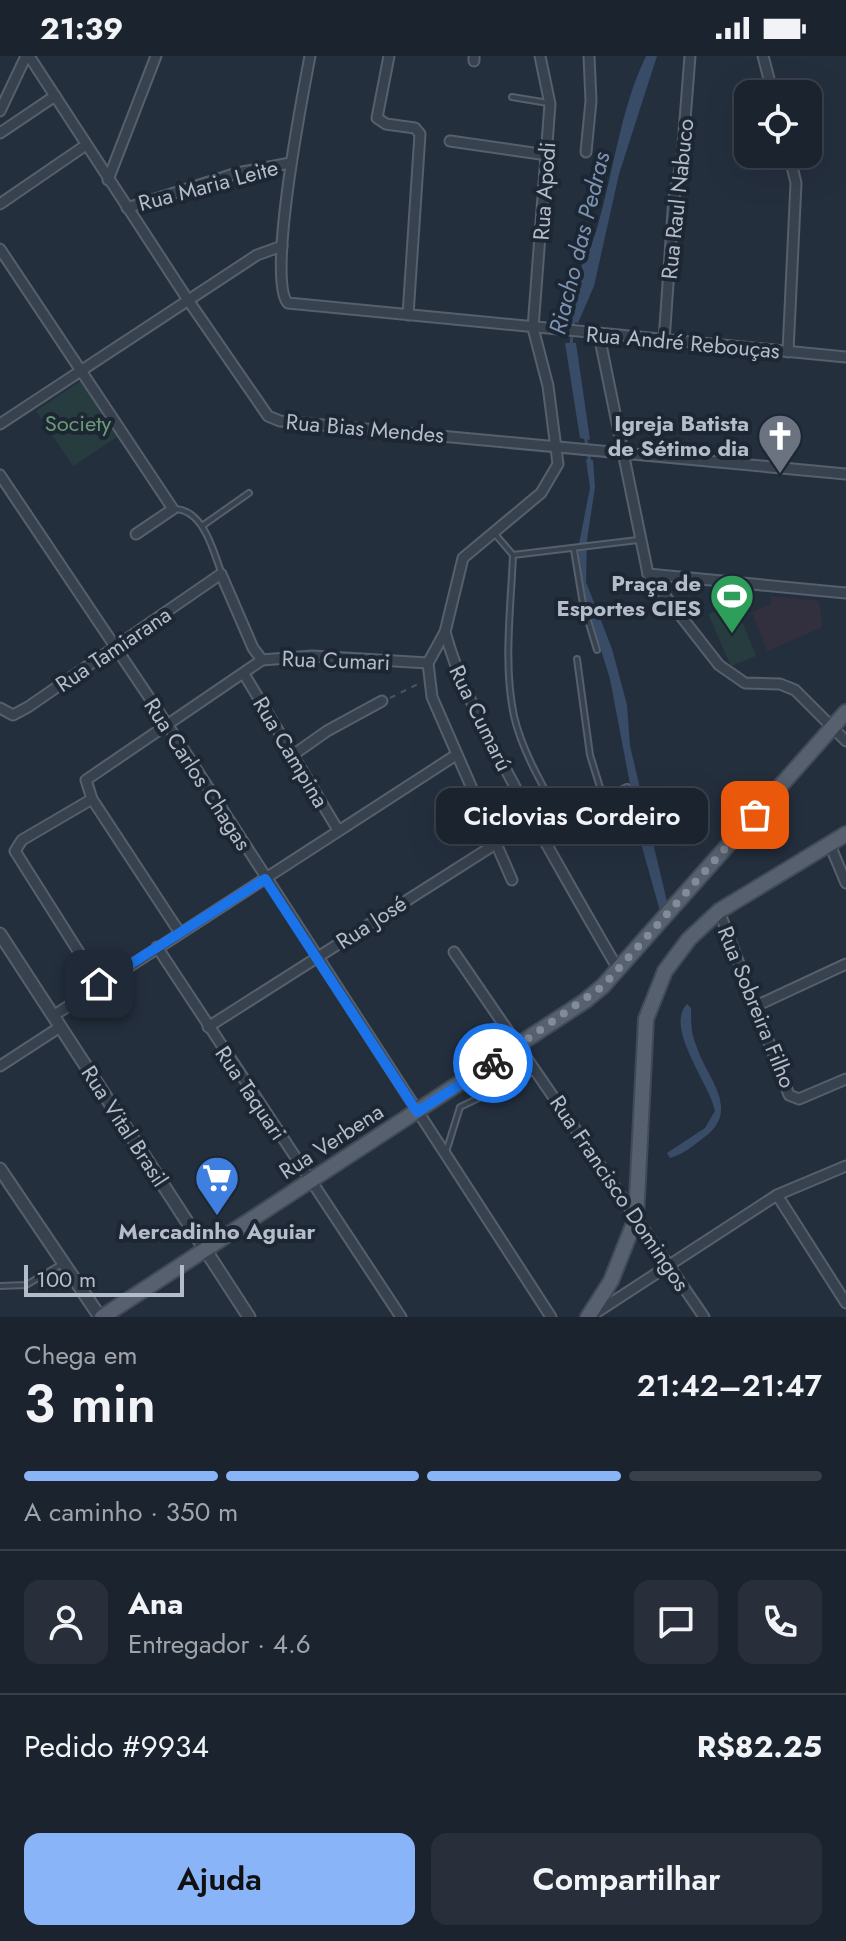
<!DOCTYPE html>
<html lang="pt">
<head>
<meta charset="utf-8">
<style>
	body { margin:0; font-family:Jost,sans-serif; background:#282f3a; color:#f1f3f6; height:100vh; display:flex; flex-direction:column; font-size:30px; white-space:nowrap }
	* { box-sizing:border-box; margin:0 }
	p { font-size:26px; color:#a0a4aa }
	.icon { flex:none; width:44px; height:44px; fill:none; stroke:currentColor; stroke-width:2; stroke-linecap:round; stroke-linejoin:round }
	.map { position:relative; height:1261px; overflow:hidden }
	.details { display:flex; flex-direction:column; background:#1b232e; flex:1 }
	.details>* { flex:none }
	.buttons { position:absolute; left:734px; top:24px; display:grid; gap:16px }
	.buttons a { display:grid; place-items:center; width:88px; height:88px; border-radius:16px; background:#1b232e; box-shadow:0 8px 32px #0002,0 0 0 2px #39404a; font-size:40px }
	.scale { position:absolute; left:24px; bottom:20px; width:160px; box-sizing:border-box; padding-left:8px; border:4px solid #b4bcc9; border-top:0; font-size:22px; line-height:28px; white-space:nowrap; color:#b4bcc9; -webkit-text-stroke:6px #1d2633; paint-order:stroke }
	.pin { position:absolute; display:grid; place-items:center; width:68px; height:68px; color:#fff; margin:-34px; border-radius:16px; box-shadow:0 4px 12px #0006 }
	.courier { position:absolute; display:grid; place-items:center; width:80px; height:80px; margin:-40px; border:6px solid #1a73e8; border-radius:50%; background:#fff; color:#222; box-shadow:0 2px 10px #0007 }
	.bubble { position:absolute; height:56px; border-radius:16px; background:#1b232e; box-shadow:0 8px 32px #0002,0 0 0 2px #39404a; font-size:26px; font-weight:600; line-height:56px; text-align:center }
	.head em { font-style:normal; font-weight:600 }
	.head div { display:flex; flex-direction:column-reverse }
	.head { display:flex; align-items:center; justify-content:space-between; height:136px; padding:0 24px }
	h1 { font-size:52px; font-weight:600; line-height:60px }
	.bar { display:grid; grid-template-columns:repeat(4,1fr); gap:12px 8px; align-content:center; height:96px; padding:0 24px }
	.bar i { height:10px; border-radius:6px; background:#39404a }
	.bar .selected { background:#8ab4f8 }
	.bar p { grid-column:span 4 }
	.line { display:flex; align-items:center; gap:20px; padding:0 24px; border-top:2px solid #39404a }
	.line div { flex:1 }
	.round { display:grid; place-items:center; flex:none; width:84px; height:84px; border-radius:16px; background:#282f3a }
	.cta { display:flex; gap:16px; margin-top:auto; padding:16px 24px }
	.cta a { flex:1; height:92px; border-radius:16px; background:#8ab4f8; color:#111; font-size:32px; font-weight:600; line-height:92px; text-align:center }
	.cta a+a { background:#282f3a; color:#f1f3f6 }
	.status { display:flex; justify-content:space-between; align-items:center; height:56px; padding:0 40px; background:#1b232e; direction:ltr }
	.status svg { height:22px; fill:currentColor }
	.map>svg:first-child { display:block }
	.medical { fill:#32303f }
	.green { fill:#263c3f }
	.water { fill:#394c67 }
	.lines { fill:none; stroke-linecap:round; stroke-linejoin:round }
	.stream { stroke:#394c67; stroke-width:3 }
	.service-casing { stroke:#565f6c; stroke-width:8 }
	.minor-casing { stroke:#565f6c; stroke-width:13 }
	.tertiary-casing { stroke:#565f6c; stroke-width:15 }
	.primary-casing { stroke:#414a57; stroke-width:18 }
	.path { stroke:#44595c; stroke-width:2; stroke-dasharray:6 6; stroke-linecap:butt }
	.service { stroke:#38414e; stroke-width:4 }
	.minor { stroke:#38414e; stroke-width:9 }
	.tertiary { stroke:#38414e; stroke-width:11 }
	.primary { stroke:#56606e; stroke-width:14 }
	.done { stroke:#828b98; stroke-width:8; stroke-dasharray:0 14.4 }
	.route { stroke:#1a73e8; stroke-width:10 }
	.labels { text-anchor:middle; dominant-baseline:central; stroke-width:8; stroke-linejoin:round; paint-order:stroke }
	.street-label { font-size:22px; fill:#b4bcc9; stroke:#1d2633 }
	.park-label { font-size:22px; fill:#6b9a76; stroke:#1d2633 }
	.poi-label { font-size:22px; font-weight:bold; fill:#b4bcc9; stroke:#1d2633; text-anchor:end }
	.water-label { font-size:24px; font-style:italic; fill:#7c92b1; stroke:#1d2633 }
</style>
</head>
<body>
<div class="status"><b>21:39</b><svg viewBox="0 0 49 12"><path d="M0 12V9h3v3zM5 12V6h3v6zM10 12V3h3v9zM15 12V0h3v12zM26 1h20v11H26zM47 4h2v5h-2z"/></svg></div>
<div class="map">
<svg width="846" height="1261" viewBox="0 0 846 1261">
	<rect width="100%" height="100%" fill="#242f3e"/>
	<path class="medical" d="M770 540 819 545 823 571 767 595 752 556 772 548Z"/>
	<g class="green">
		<path d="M82 324 120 379 73 410 36 355Z"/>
		<path d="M735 548 756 600 731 610 708 558Z"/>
	</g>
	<g class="water">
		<path d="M646 0H657L619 118 594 230 578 267 568 265C566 229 588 205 597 172 614 115 620 54 646 0Z"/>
		<path d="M565 287H576L590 384 580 382Z"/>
		<path d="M586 403 593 404 595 431 587 484 586 526 612 593 627 649 630 690 669 854 662 862 642 791 610 623 584 539 578 493 590 432Z"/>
		<path d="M687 948 691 952C691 966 691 976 696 989 707 1024 743 1054 702 1083 693 1090 682 1099 670 1102L667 1097 705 1072 715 1055C710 1028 664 972 687 948Z"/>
	</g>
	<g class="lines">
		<g class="stream">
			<path d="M571 288 574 264"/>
			<path d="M585 379 590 407"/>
		</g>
		<g class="service-casing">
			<g id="service">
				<path d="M512 41 548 47"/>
				<path d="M175 453C203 454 213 493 221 516"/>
				<path d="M202 470 249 437"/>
				<path d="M495 478 513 499C511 551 503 608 514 660 522 695 543 730 560 761"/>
				<path d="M574 494 583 548 597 594"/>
				<path d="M513 499 638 484"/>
				<path d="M577 603 590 699 603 741"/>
				<path d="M539 772 627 731"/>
				<path d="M446 1096 460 1051 535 1015"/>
				<path d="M0 1230 26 1229 62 1208"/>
			</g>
		</g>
		<g class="minor-casing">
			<g id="minor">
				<path d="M29 0 188 244 268 360 280 365 846 418"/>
				<path d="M310 0C303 37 266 226 288 247L846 301"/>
				<path d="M389 0 377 62 386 68 415 72 420 78 408 259"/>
				<path d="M763 0 773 38"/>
				<path d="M474 5V0"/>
				<path d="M0 55 26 0"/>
				<path d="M0 77 55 40"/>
				<path d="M450 85 547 99"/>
				<path d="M586 96 591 45 589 0"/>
				<path d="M108 124 156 0"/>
				<path d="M0 148 86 89"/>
				<path d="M127 152 237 117 290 107"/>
				<path d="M0 193 173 453 136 478"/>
				<path d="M599 279 648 518 719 609 745 627 780 628 795 634 846 685"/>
				<path d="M664 285 674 142 682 102 690 0"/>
				<path d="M788 296 796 127 789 98"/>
				<path d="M0 368 257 199 282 190"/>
				<path d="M0 419 167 668 551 1261"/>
				<path d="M648 518 846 537"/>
				<path d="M445 576C458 624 481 666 504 710 540 779 579 846 618 913"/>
				<path d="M244 618 338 774"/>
				<path d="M0 652 13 659 28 651 221 518 253 592 262 604"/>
				<path d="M293 699 327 675 382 645"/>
				<path d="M92 743 22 784 15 795 99 928"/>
				<path d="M830 789 846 827"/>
				<path d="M512 824 432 641 428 607 445 576 463 502 541 437 558 408 548 330 533 272 550 48 540 0"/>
				<path d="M719 855 789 1039 799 1043 846 1023"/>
				<path d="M180 877 92 743 86 724 262 604 312 600 428 607"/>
				<path d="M157 891 401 1261"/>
				<path d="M454 896 704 1261"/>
				<path d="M756 950 846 908"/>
				<path d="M53 960 456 699"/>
				<path d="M208 971 494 789"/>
				<path d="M0 1010 60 971"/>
				<path d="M777 1139 846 1247"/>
				<path d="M591 1260 777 1139 846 1110"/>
			</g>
		</g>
		<g class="tertiary-casing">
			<g id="tertiary">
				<path d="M0 878 249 1261"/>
				<path d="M0 1113 100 1261"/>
			</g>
		</g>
		<g class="primary-casing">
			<g id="primary">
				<path d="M102 1261 585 945 603 930 846 656"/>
				<path d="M588 1261 611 1225 636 1162 646 963 665 915 689 883 719 855 846 778"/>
			</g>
		</g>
		<path class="path" d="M390 642 420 627"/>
		<use href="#service" class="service"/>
		<use href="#minor" class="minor"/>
		<use href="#tertiary" class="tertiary"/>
		<use href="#primary" class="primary"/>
	</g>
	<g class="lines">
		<path class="done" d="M493 1007 603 930 755 759"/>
		<path class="route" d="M99 928 265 823 417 1056 493 1007"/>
	</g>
	<defs>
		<g id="church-pin" transform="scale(2.3)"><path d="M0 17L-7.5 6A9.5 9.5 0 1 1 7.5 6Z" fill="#6b7280" stroke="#1d2633"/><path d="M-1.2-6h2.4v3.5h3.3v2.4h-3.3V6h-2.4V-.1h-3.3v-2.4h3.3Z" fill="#fff"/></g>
		<g id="stadium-pin" transform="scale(2.3)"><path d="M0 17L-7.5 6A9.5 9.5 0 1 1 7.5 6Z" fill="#2e9e5b" stroke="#1d2633"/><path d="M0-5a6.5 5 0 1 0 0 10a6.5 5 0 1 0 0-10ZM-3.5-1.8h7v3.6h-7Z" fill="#fff"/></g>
		<g id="supermarket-pin" transform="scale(2.3)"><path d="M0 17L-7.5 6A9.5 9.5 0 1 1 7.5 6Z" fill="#3f7fe0" stroke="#1d2633"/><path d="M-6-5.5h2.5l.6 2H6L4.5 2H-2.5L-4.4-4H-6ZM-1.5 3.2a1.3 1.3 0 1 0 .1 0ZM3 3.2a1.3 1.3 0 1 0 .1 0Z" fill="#fff"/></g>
	</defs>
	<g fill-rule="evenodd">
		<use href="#church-pin" x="780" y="380"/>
		<use href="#stadium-pin" x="732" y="540"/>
		<use href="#supermarket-pin" x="217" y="1122"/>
	</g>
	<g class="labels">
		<g class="street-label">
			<text transform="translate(208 129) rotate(-15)">Rua Maria Leite</text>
			<text transform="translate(544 135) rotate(-86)">Rua Apodi</text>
			<text transform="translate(677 143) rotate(-84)">Rua Raul Nabuco</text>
			<text transform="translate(683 286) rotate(5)">Rua André Rebouças</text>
			<text transform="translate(365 372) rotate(5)">Rua Bias Mendes</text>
			<text transform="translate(113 593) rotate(-34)">Rua Tamiarana</text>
			<text transform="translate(336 604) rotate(2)">Rua Cumari</text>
			<text transform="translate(481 662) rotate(64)">Rua Cumarú</text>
			<text transform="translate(291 696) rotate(59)">Rua Campina</text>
			<text transform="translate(198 718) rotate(57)">Rua Carlos Chagas</text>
			<text transform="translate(371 866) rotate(-33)">Rua José</text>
			<text transform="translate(757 951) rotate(68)">Rua Sobreira Filho</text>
			<text transform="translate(251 1037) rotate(56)">Rua Taquari</text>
			<text transform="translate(125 1070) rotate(57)">Rua Vital Brasil</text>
			<text transform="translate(331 1085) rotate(-33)">Rua Verbena</text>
			<text transform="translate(620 1137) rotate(56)">Rua Francisco Domingos</text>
		</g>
		<g class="park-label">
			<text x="78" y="367">Society</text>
		</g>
		<g class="poi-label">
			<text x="749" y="367">Igreja Batista<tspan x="749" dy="25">de Sétimo dia</tspan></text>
			<text x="701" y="527">Praça de<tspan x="701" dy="25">Esportes CIES</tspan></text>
			<text x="217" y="1175" text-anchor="middle">Mercadinho Aguiar</text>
		</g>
		<g class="water-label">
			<text transform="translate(579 187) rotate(-76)">Riacho das Pedras</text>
		</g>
	</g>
</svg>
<div class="buttons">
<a><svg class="icon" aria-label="locate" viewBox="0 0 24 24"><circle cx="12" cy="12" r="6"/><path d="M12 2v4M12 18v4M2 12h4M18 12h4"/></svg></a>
</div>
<div class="scale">100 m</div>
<div class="pin" style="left:755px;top:759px;background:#ea580c"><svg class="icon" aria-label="bag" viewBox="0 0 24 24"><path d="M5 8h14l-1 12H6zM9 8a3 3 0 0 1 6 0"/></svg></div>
<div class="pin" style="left:99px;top:928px;background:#1f2937"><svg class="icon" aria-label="home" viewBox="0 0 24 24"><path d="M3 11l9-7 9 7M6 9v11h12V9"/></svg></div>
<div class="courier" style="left:493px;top:1007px"><svg class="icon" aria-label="bike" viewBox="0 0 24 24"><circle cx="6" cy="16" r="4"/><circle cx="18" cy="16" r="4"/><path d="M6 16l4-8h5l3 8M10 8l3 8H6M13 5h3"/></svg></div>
<div class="bubble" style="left:436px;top:732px;width:272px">Ciclovias Cordeiro</div>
</div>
<section class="details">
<div class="head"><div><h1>3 min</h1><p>Chega em</p></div><em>21:42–21:47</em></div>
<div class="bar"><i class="selected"></i><i class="selected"></i><i class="selected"></i><i></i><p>A caminho · 350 m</p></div>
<div class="line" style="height:144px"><a class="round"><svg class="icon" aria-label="person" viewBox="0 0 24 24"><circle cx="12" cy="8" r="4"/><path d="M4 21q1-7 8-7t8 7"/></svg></a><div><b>Ana</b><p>Entregador · 4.6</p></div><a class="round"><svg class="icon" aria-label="chat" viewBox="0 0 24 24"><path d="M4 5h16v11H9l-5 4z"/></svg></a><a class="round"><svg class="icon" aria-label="phone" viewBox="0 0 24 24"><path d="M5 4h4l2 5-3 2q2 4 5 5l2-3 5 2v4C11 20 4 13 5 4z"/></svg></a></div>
<div class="line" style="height:104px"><div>Pedido #9934</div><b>R$82.25</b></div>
<div class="cta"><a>Ajuda</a><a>Compartilhar</a></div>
</section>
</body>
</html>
